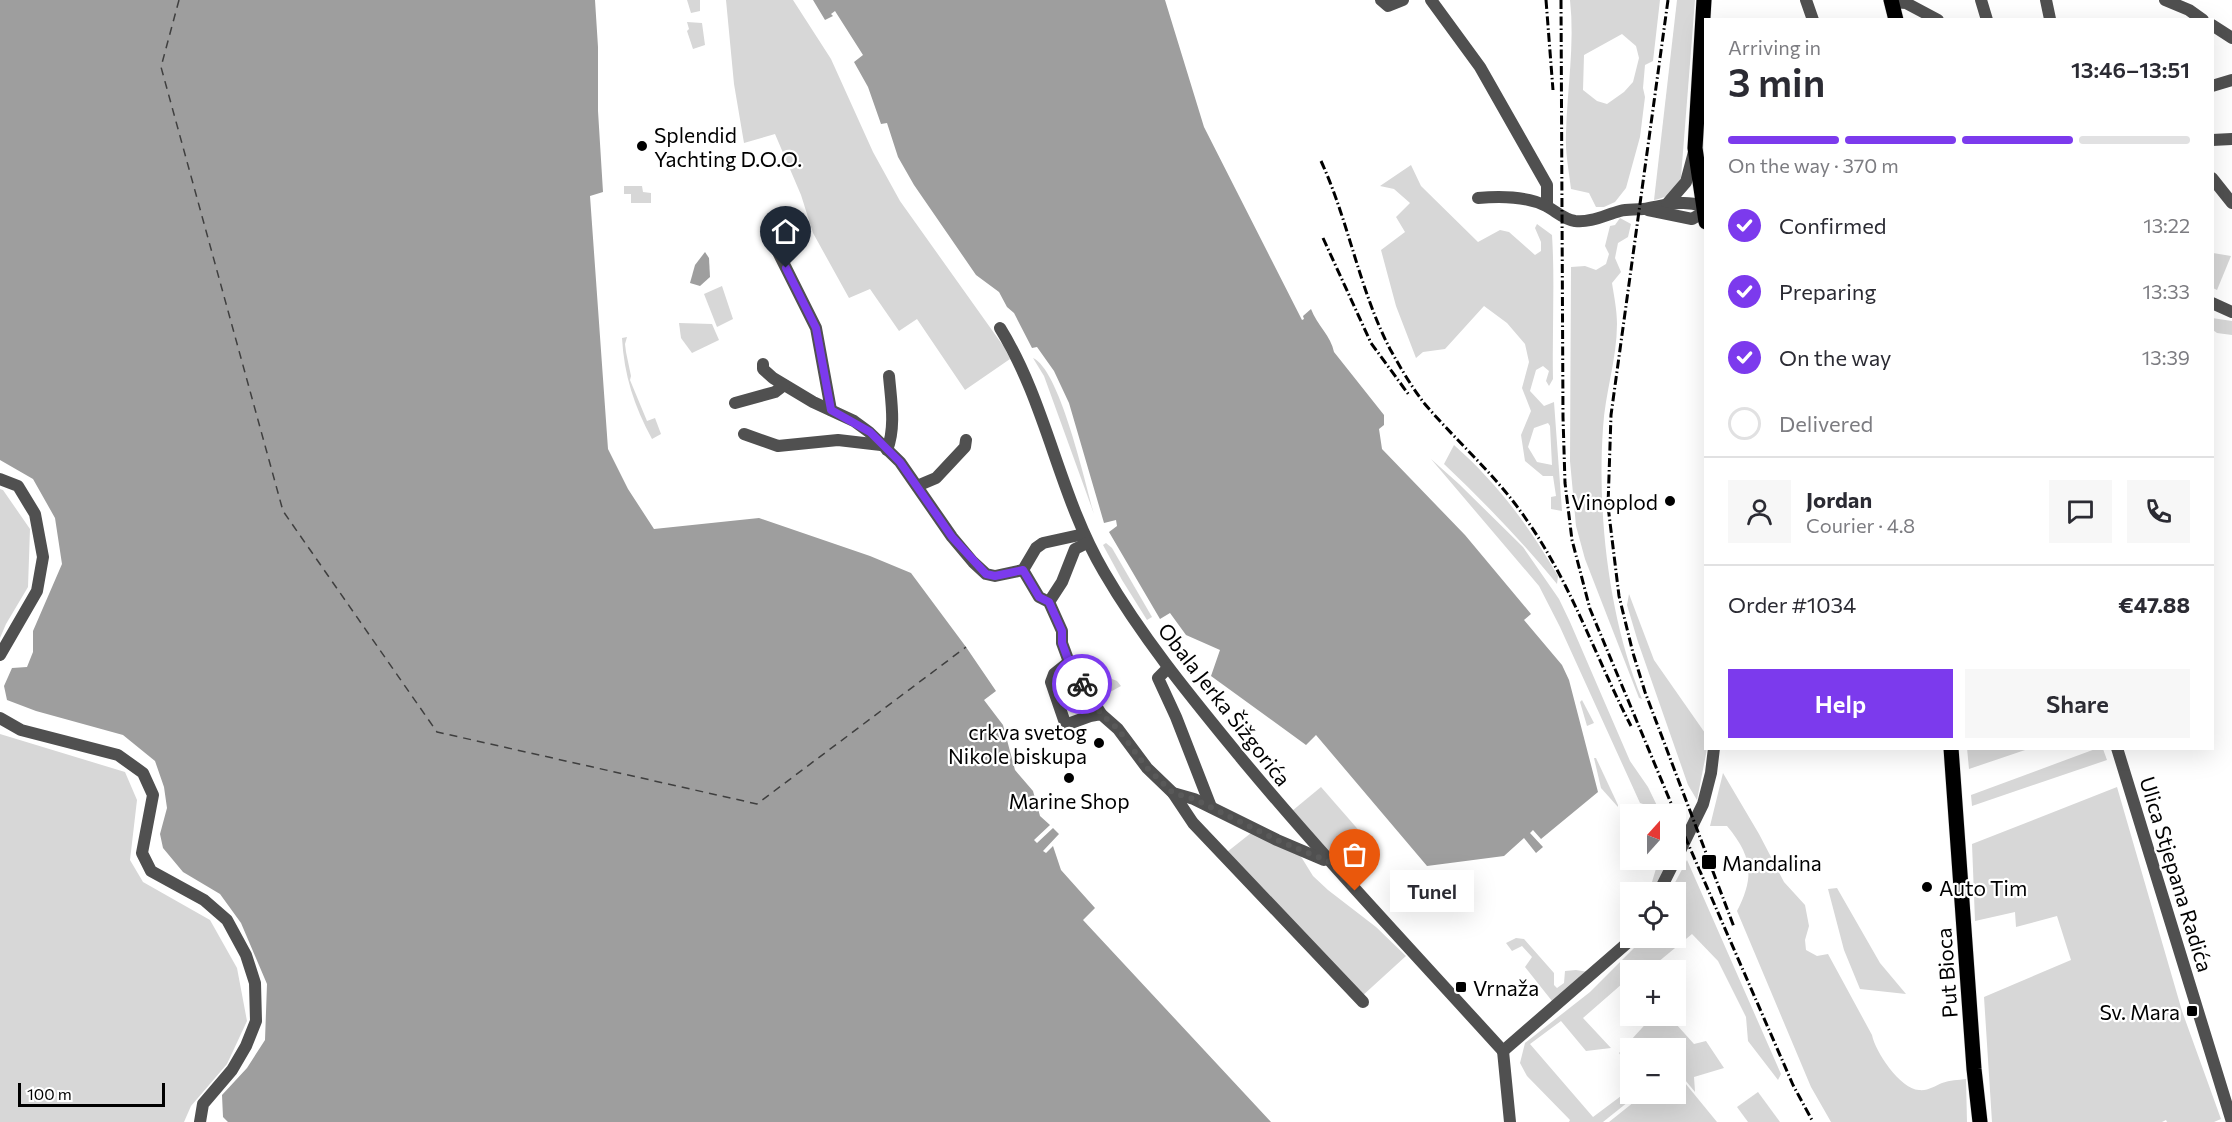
<!DOCTYPE html>
<html lang="en">
<head>
<meta charset="utf-8">
<style>
	body { margin:0; font-family:Commissioner,sans-serif; background:#f7f7f7; color:#2b2b33; height:100vh; display:flex; flex-direction:column; font-size:22px; white-space:nowrap }
	* { box-sizing:border-box; margin:0 }
	p { font-size:20px; color:#7c7c81 }
	.icon { flex:none; width:33px; height:33px; fill:none; stroke:currentColor; stroke-width:2; stroke-linecap:round; stroke-linejoin:round }
	.map { position:relative; flex:1; overflow:hidden }
	.panel { position:absolute; left:1704px; top:18px; width:510px; height:732px; display:flex; flex-direction:column; background:#fff; border-radius:0px; box-shadow:0 6px 24px #0002 }
	.panel>* { flex:none }
	.needle { width:39px; rotate:21deg }
	.buttons { position:absolute; left:1620px; top:804px; display:grid; gap:12px }
	.buttons a { display:grid; place-items:center; width:66px; height:66px; border-radius:0px; background:#fff; box-shadow:0 6px 24px #0002; font-size:30px }
	.scale { position:absolute; left:18px; bottom:15px; width:147px; box-sizing:border-box; padding-left:6px; border:3px solid #000; border-top:0; font-size:16px; line-height:21px; white-space:nowrap; color:#000; -webkit-text-stroke:4px #fff; paint-order:stroke }
	.pin { position:absolute; display:grid; place-items:center; width:51px; height:51px; color:#fff; margin:-62px -26px; border-radius:50% 50% 50% 0; rotate:-45deg; box-shadow:0 0 6px #0007 }
	.pin .icon { rotate:45deg }
	.courier { position:absolute; display:grid; place-items:center; width:60px; height:60px; margin:-30px; border:4px solid #7c3aed; border-radius:50%; background:#fff; color:#222; box-shadow:0 2px 8px #0007 }
	.bubble { position:absolute; height:42px; border-radius:0px; background:#fff; box-shadow:0 6px 24px #0002; font-size:20px; font-weight:600; line-height:42px; text-align:center }
	.head em { font-style:normal; font-weight:600 }
	.head div { display:flex; flex-direction:column-reverse }
	.head { display:flex; align-items:center; justify-content:space-between; height:102px; padding:0 24px }
	h1 { font-size:39px; font-weight:600; line-height:45px }
	.bar { display:grid; grid-template-columns:repeat(4,1fr); gap:9px 6px; align-content:center; height:72px; padding:0 24px }
	.bar i { height:8px; border-radius:4px; background:#e1e1e2 }
	.bar .on { background:#7c3aed }
	.bar p { grid-column:span 4 }
	.line { display:flex; align-items:center; gap:15px; padding:0 24px; border-top:2px solid #e1e1e2 }
	.line div { flex:1 }
	.round { display:grid; place-items:center; flex:none; width:63px; height:63px; border-radius:0px; background:#f7f7f7 }
	ol { padding:0 24px; list-style:none }
	li { display:flex; align-items:center; gap:18px; height:66px }
	li p { margin-inline-start:auto }
	li .icon { padding:6px; border-radius:50%; background:#7c3aed; color:#fff; stroke-width:4 }
	li:last-child { color:#7c7c81 }
	li i { width:33px; height:33px; border:3px solid #e1e1e2; border-radius:50% }
	.action { display:flex; gap:12px; margin-top:auto; padding:12px 24px }
	.action a { flex:1; height:69px; border-radius:0px; background:#7c3aed; color:#fff; font-size:24px; font-weight:600; line-height:69px; text-align:center }
	.action a+a { background:#f7f7f7; color:#2b2b33 }
	.map>svg:first-child { display:block }
	.green { fill:#d7d7d7; fill-rule:evenodd }
	.water { fill:#9e9e9e }
	.lines { fill:none; stroke-linecap:round; stroke-linejoin:round }
	.ferry { stroke:#3f3f3f; stroke-width:1.5; stroke-dasharray:8 6; stroke-linecap:butt }
	.major-casing { stroke:#dbdbdb; stroke-width:16 }
	.minor { stroke:#505050; stroke-width:12 }
	.major { stroke:#000; stroke-width:15 }
	.rail { stroke:#000; stroke-width:3; stroke-dasharray:9 3 1.5 3; stroke-linecap:butt }
	.done { stroke:#595959; stroke-width:6; stroke-dasharray:0 10.8 }
	.route { stroke:#7c3aed; stroke-width:8 }
	.poi-dot { fill:#000; stroke:#fff; stroke-width:2 }
	.labels { text-anchor:middle; dominant-baseline:central; stroke-width:4.5; stroke-linejoin:round; paint-order:stroke }
	.poi-label { font-size:21px; fill:#000; stroke:#fff; text-anchor:start }
	.street-label { font-size:21px; fill:#000; stroke:#fff }
</style>
</head>
<body>
<div class="map">
<svg width="2232" height="1122" viewBox="0 0 2232 1122">
	<rect width="100%" height="100%" fill="#fff"/>
	<g class="green">
		<path d="M687 0H700V11L691 13Z"/>
		<path d="M726 0H793L831 59 873 152 900 201 1004 347 1010 359 965 390 917 319 899 331 870 289 849 298 813 233 801 195 775 134 744 143 734 84Z"/>
		<path d="M1570 0H1660L1653 61 1645 65 1643 88 1645 97 1640 137 1626 188 1615 202 1604 207H1596L1589 193 1571 189C1569 171 1565 152 1566 134 1567 90 1575 44 1570 0ZM1622 34 1636 46 1639 58 1633 82 1624 92 1607 104 1597 101 1583 90 1584 55Z"/>
		<path d="M1677 0H1695L1681 177C1676 192 1669 197 1654 200Z"/>
		<path d="M687 22 702 23 705 45 693 49 687 31 689 29Z"/>
		<path d="M1411 165 1421 186 1478 242 1500 230 1509 232 1535 255 1541 251V242L1535 228 1537 224 1552 235C1555 282 1552 331 1553 379L1549 386 1546 381 1549 371 1543 366 1536 370 1530 391 1544 406 1554 402 1562 511 1551 509V497L1556 496 1553 476H1543L1525 461 1521 435 1531 411 1522 388 1529 362 1525 344 1507 323 1484 306 1445 349 1423 352 1416 358 1396 306 1381 250 1405 232 1396 217 1410 203 1394 189 1380 186ZM1548 423 1550 426 1552 465 1537 462 1528 447 1534 428Z"/>
		<path d="M624 186H642L643 192 651 193V203H631V194H624Z"/>
		<path d="M1620 218 1631 224 1628 237 1618 243 1615 258 1621 272 1612 283C1614 296 1617 310 1617 324 1617 359 1605 393 1603 428 1597 514 1609 619 1642 699L1639 698 1585 559 1576 526 1570 461 1571 267 1585 266 1596 270 1606 264 1609 254 1605 246 1610 226 1615 225Z"/>
		<path d="M2213 253 2231 256 2217 290 2213 288Z"/>
		<path d="M722 286 733 319 717 327 704 294Z"/>
		<path d="M2212 318 2232 321V335L2217 333 2213 330Z"/>
		<path d="M679 323 712 324 719 340 692 353 681 338Z"/>
		<path d="M627 337 625 344 626 352 631 376 630 380 647 421 655 418 661 434 652 439C634 406 624 375 622 338Z"/>
		<path d="M1033 358C1060 370 1085 483 1094 514L1044 376Z"/>
		<path d="M1454 445C1499 485 1528 525 1558 576L1557 584C1522 541 1484 502 1444 464Z"/>
		<path d="M1431 459 1459 484 1523 547 1559 599 1570 622 1630 761 1648 787 1661 814H1647L1643 804 1640 803 1560 627 1539 586Z"/>
		<path d="M0 489 3 490 30 529 28 587 6 624 0 638Z"/>
		<path d="M1106 543 1112 548 1152 617 1147 620 1122 580 1103 545Z"/>
		<path d="M1629 594 1654 660 1705 733 1707 749 1697 800 1688 785 1638 642 1627 605Z"/>
		<path d="M1107 677 1117 681 1121 686 1101 697 1093 685 1097 680Z"/>
		<path d="M1582 700 1594 723 1587 726 1580 702Z"/>
		<path d="M0 734 125 772 137 800 130 860 143 882 210 920 237 968 247 1021 227 1064 191 1106 184 1122H0Z"/>
		<path d="M1967 748H2028V749L1969 769Z"/>
		<path d="M2098 748 2103 749 2107 760 1972 806 1971 795Z"/>
		<path d="M1596 758 1618 805V807L1601 788 1594 758Z"/>
		<path d="M1723 773 1759 834 1784 882 1805 905 1809 926 1805 940 1806 950 1817 956 1828 954 1872 1035C1875 1051 1900 1089 1919 1090 1928 1091 1935 1086 1942 1083 1950 1080 1958 1080 1966 1079L1967 1122H1831L1811 1087 1737 911C1755 876 1752 856 1727 826H1710Z"/>
		<path d="M1321 787 1362 834 1333 859 1292 811Z"/>
		<path d="M2117 787 2182 1011 2221 1119 2214 1122H2167L2166 1120 2162 1122H1992L1984 997 2071 960 2057 916 2016 927 2015 912 1975 921 1972 844Z"/>
		<path d="M1251 833 1300 855 1313 876 1328 890 1376 927 1406 956 1361 997 1227 852Z"/>
		<path d="M1652 860H1670L1655 892H1649L1658 862Z"/>
		<path d="M1687 860 1781 1074 1778 1080 1748 1041 1746 1017 1718 961 1692 934 1652 967 1654 970H1630V977L1583 1018 1611 1048 1586 1051 1561 1021 1530 1044 1593 1117 1625 1093 1628 1102 1603 1122H1569L1570 1120 1527 1076 1520 1063 1525 1043 1590 992 1644 938H1676V892H1670Z"/>
		<path d="M1837 888 1880 963 1906 994 1860 989 1844 950 1828 889Z"/>
		<path d="M1516 938 1524 939 1554 973V985L1557 988 1564 983 1565 971 1576 970 1588 972 1552 1001 1525 967 1532 957 1522 946 1512 951 1506 943Z"/>
		<path d="M1676 998 1685 1011 1676 1024 1694 1044 1706 1041 1724 1068 1694 1077 1695 1092 1676 1069V1048H1630V1069L1619 1053 1653 1016H1676Z"/>
		<path d="M1676 1072 1717 1122H1609L1644 1094H1676Z"/>
		<path d="M1758 1092 1780 1122H1748L1737 1107Z"/>
	</g>
	<g class="water">
		<path d="M0 0H595L598 47V111L603 192 590 196 608 449 628 489 654 529 759 518 870 556 911 573 966 647 996 691 984 700 1003 725 1015 770 1033 791 1040 816 1050 825 1034 840 1037 843 1053 828 1059 834 1043 851 1046 853 1053 846 1061 870 1095 908 1083 920 1271 1122H228L223 1117 222 1095 247 1068 265 1040 267 984 241 923 220 894 183 872 163 848 160 834 167 808 164 787 155 761 123 735 36 711 7 700 4 686 12 668 27 667 33 652V631L62 564 55 518 33 479 0 460Z"/>
		<path d="M813 0H1165L1204 127 1302 320 1304 319 1303 316 1311 309C1317 325 1331 336 1334 352L1384 415V425L1379 429 1382 449 1465 535 1531 614 1524 620 1562 665 1569 680 1598 792 1541 839 1533 830 1530 833 1543 847 1536 853 1524 838 1504 856 1427 866 1316 735 1306 745 1211 676 1220 650 1186 635 1170 613 1160 619 1109 532 1117 526 1116 520 1104 523 1069 403 1054 371 1037 347 1032 348 1014 313 1007 307 999 292 976 275 914 185 898 157 887 123 881 124 868 87 854 62 863 55 835 11 831 14 833 16 825 20Z"/>
		<path d="M705 252 709 258 710 277 700 286 690 283 695 265Z"/>
	</g>
	<g class="lines">
		<path class="ferry" d="M179 0 161 67 283 511 437 732 757 804 966 647"/>
		<g class="major-casing">
			<g id="major">
				<path d="M1704 0 1695 148 1706 222"/>
				<path d="M1891 0 1896 20"/>
				<path d="M1951 748 1974 1069 1980 1122"/>
			</g>
		</g>
		<g class="minor">
			<path d="M1381 0 1388 6 1403 0"/>
			<path d="M1431 0 1480 67 1547 185V206"/>
			<path d="M1806 0 1813 20"/>
			<path d="M1981 0 1987 20"/>
			<path d="M2046 0 2050 19"/>
			<path d="M2165 0 2189 10 2203 20"/>
			<path d="M1891 2 1906 3 1938 20"/>
			<path d="M2212 25 2232 38"/>
			<path d="M2212 86 2232 80"/>
			<path d="M2212 140 2232 139"/>
			<path d="M2212 178 2232 203"/>
			<path d="M1478 198C1500 196 1526 196 1546 206 1556 211 1563 219 1575 221 1590 223 1605 215 1620 211 1627 209 1635 210 1643 209 1664 206 1682 199 1702 206"/>
			<path d="M1667 204 1686 182 1694 152"/>
			<path d="M1648 210 1692 219 1704 212"/>
			<path d="M777 250 816 328 831 410"/>
			<path d="M2212 303 2232 312"/>
			<path d="M1000 328C1047 404 1059 496 1104 572 1143 639 1192 698 1241 758 1325 859 1415 954 1503 1051"/>
			<path d="M763 364V369L773 378 813 402 854 421 869 432 900 462 952 537 973 562 986 574 995 576 1023 570 1036 548 1043 543 1084 534"/>
			<path d="M735 403 775 392 784 385"/>
			<path d="M744 434 778 446 838 440 881 445"/>
			<path d="M887 450C896 427 891 400 889 376"/>
			<path d="M0 479 18 486 35 514 43 557 37 591 0 655"/>
			<path d="M917 486 936 478 965 447 966 440"/>
			<path d="M1023 570 1039 597 1049 602 1062 631V643L1069 662 1101 714"/>
			<path d="M1049 602 1062 582 1075 549 1087 543"/>
			<path d="M1069 662 1054 674 1051 682 1064 720 1068 724 1090 716 1101 714 1118 729 1147 768 1173 793 1194 799 1277 840 1324 860"/>
			<path d="M1168 668 1158 678 1176 717 1211 807"/>
			<path d="M0 718 21 730 118 755 143 773 153 795 142 853 151 871 204 900 227 920 246 955 255 983 256 1021 246 1046 232 1070 203 1104 200 1122"/>
			<path d="M2117 748 2232 1122"/>
			<path d="M1173 793 1193 823 1363 1002"/>
			<path d="M1676 859 1703 804 1711 773 1714 748"/>
			<path d="M1659 892 1675 860"/>
			<path d="M1503 1051 1633 938"/>
			<path d="M1503 1051 1510 1122"/>
		</g>
		<use href="#major" class="major"/>
		<g class="rail">
			<path d="M1546 0 1553 90"/>
			<path d="M1561 0 1563 417 1565 483 1572 540 1590 609 1686 839 1793 1085 1813 1122"/>
			<path d="M1668 0 1611 415 1608 506 1619 596 1633 653 1645 692 1734 927"/>
			<path d="M1321 161C1349 222 1359 289 1390 349 1400 367 1411 386 1424 403 1457 442 1497 476 1526 519 1571 583 1595 656 1631 726"/>
			<path d="M1323 238 1371 343 1409 395"/>
		</g>
	</g>
	<g class="lines">
		<path class="done" d="M1082 684 1101 714 1118 729 1147 768 1173 793 1194 799 1277 840 1330 862 1355 891"/>
		<path class="route" d="M786 268 816 328 831 410 870 432 900 462 952 537 986 574 995 576 1023 570 1039 597 1049 602 1062 631V643L1069 662 1082 684"/>
	</g>
	<g class="poi-dot">
		<circle cx="642" cy="146" r="6"/>
		<circle cx="1670" cy="501" r="6"/>
		<circle cx="1099" cy="743" r="6"/>
		<circle cx="1069" cy="778" r="6"/>
		<rect x="1701" y="854" width="16" height="16" rx="3"/>
		<circle cx="1927" cy="887" r="6"/>
		<rect x="1455" y="981" width="12" height="12" rx="3"/>
		<rect x="2186" y="1005" width="12" height="12" rx="3"/>
	</g>
	<g class="labels">
		<g class="poi-label">
			<text x="654" y="134">Splendid<tspan x="654" dy="24">Yachting D.O.O.</tspan></text>
			<text x="1658" y="501" text-anchor="end">Vinoplod</text>
			<text x="1087" y="731" text-anchor="end">crkva svetog<tspan x="1087" dy="24">Nikole biskupa</tspan></text>
			<text x="1069" y="800" text-anchor="middle">Marine Shop</text>
			<text x="1722" y="862">Mandalina</text>
			<text x="1939" y="887">Auto Tim</text>
			<text x="1473" y="987">Vrnaža</text>
			<text x="2180" y="1011" text-anchor="end">Sv. Mara</text>
		</g>
		<g class="street-label">
			<text transform="translate(1225 704) rotate(52)">Obala Jerka Šižgorića</text>
			<text transform="translate(2177 874) rotate(73)">Ulica Stjepana Radića</text>
			<text transform="translate(1946 973) rotate(-94)">Put Bioca</text>
		</g>
	</g>
</svg>
<div class="buttons">
<a><svg class="needle" viewBox="-14 -14 28 28"><path d="M0-13l5 13h-10z" fill="#e53935"/><path d="M0 13l5-13h-10z" fill="#7c7c81"/></svg></a>
<a><svg class="icon" aria-label="locate" viewBox="0 0 24 24"><circle cx="12" cy="12" r="6"/><path d="M12 2v4M12 18v4M2 12h4M18 12h4"/></svg></a>
<a>+</a>
<a>−</a>
</div>
<div class="scale">100 m</div>
<div class="pin" style="left:1355px;top:891px;background:#ea580c"><svg class="icon" aria-label="bag" viewBox="0 0 24 24"><path d="M5 8h14l-1 12H6zM9 8a3 3 0 0 1 6 0"/></svg></div>
<div class="pin" style="left:786px;top:268px;background:#1f2937"><svg class="icon" aria-label="home" viewBox="0 0 24 24"><path d="M3 11l9-7 9 7M6 9v11h12V9"/></svg></div>
<div class="courier" style="left:1082px;top:684px"><svg class="icon" aria-label="bike" viewBox="0 0 24 24"><circle cx="6" cy="16" r="4"/><circle cx="18" cy="16" r="4"/><path d="M6 16l4-8h5l3 8M10 8l3 8H6M13 5h3"/></svg></div>
<div class="bubble" style="left:1390px;top:870px;width:84px">Tunel</div>
<section class="panel">
<div class="head"><div><h1>3 min</h1><p>Arriving in</p></div><em>13:46–13:51</em></div>
<div class="bar"><i class="on"></i><i class="on"></i><i class="on"></i><i></i><p>On the way · 370 m</p></div>
<ol>
<li><svg class="icon" aria-label="check" viewBox="0 0 24 24"><path d="M5 12l5 5 9-10"/></svg>Confirmed<p>13:22</p></li>
<li><svg class="icon" aria-label="check" viewBox="0 0 24 24"><path d="M5 12l5 5 9-10"/></svg>Preparing<p>13:33</p></li>
<li><svg class="icon" aria-label="check" viewBox="0 0 24 24"><path d="M5 12l5 5 9-10"/></svg>On the way<p>13:39</p></li>
<li><i></i>Delivered</li>
</ol>
<div class="line" style="height:108px"><a class="round"><svg class="icon" aria-label="person" viewBox="0 0 24 24"><circle cx="12" cy="8" r="4"/><path d="M4 21q1-7 8-7t8 7"/></svg></a><div><b>Jordan</b><p>Courier · 4.8</p></div><a class="round"><svg class="icon" aria-label="chat" viewBox="0 0 24 24"><path d="M4 5h16v11H9l-5 4z"/></svg></a><a class="round"><svg class="icon" aria-label="phone" viewBox="0 0 24 24"><path d="M5 4h4l2 5-3 2q2 4 5 5l2-3 5 2v4C11 20 4 13 5 4z"/></svg></a></div>
<div class="line" style="height:78px"><div>Order #1034</div><b>€47.88</b></div>
<div class="action"><a>Help</a><a>Share</a></div>
</section>
</div>
</body>
</html>
